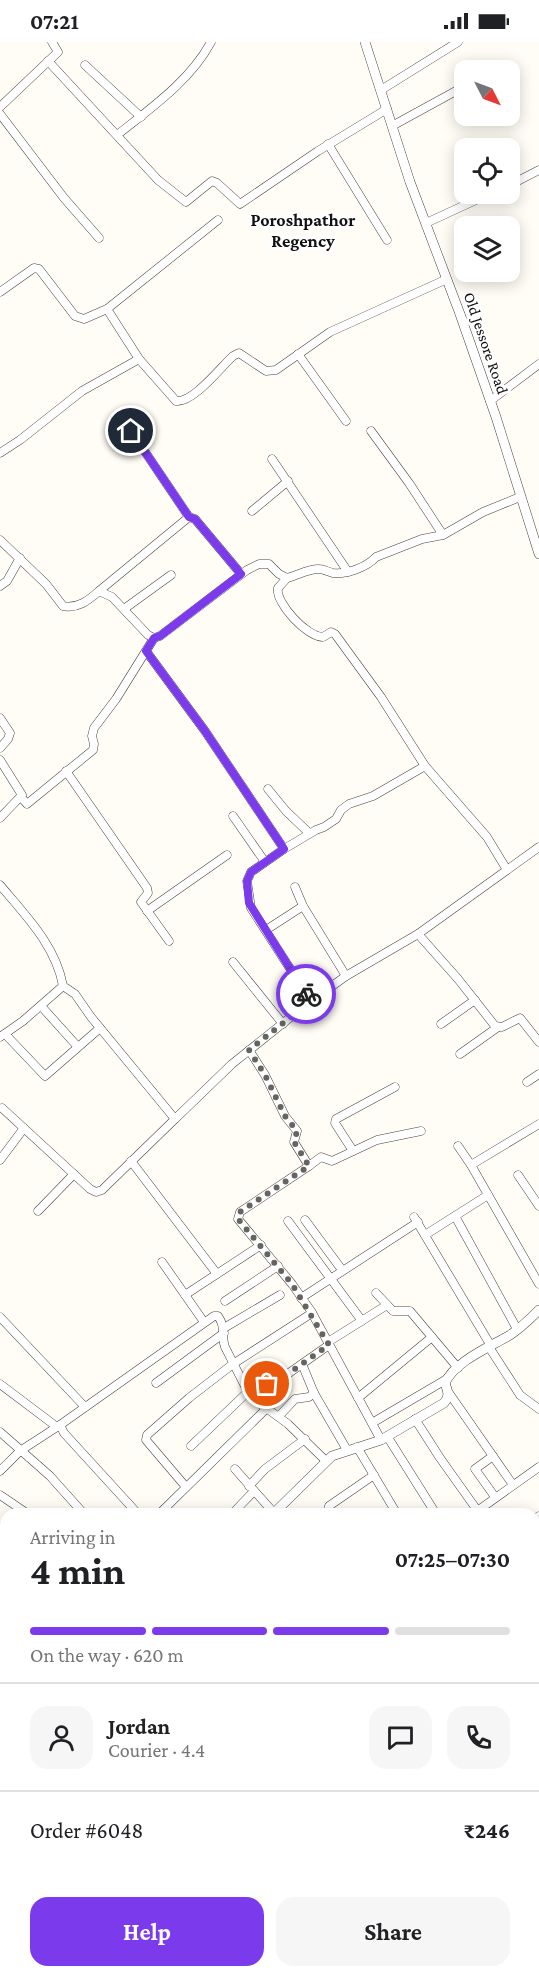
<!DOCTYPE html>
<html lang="en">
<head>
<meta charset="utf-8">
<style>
	body { margin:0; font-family:"Crimson Pro",serif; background:#f6f6f6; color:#202124; height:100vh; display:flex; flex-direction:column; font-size:22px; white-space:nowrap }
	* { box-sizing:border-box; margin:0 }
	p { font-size:20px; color:#757577 }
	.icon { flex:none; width:33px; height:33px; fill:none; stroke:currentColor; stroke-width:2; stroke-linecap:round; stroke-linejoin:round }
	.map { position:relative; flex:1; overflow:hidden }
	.drawer { position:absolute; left:0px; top:1466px; width:540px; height:470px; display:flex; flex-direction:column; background:#fff; border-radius:18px 18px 0 0; box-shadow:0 3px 15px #0003 }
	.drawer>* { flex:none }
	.needle { width:39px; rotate:132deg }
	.buttons { position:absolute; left:454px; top:18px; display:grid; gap:12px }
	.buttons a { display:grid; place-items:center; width:66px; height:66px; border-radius:12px; background:#fff; box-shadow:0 3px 15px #0003; font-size:30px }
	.pin { position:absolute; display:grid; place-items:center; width:51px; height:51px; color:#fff; margin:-26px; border:3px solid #fff; border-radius:50%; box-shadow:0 2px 6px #0007 }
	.courier { position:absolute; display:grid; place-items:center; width:60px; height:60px; margin:-30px; border:4px solid #7c3aed; border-radius:50%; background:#fff; color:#222; box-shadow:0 2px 8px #0007 }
	.headline em { font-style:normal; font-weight:700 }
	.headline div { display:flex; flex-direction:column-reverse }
	.headline { display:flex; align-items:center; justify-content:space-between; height:102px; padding:0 30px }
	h1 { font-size:39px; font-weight:700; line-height:45px }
	.bar { display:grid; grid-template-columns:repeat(4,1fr); gap:9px 6px; align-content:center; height:72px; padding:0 30px }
	.bar i { height:8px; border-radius:4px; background:#e0e0e0 }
	.bar .on { background:#7c3aed }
	.bar p { grid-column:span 4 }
	.line { display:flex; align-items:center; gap:15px; padding:0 30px; border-top:2px solid #e0e0e0 }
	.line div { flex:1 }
	.round { display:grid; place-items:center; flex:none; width:63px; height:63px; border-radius:18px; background:#f6f6f6 }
	.cta { display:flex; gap:12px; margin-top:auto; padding:12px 30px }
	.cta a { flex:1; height:69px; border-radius:18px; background:#7c3aed; color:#fff; font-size:24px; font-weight:700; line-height:69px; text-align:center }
	.cta a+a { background:#f6f6f6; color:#202124 }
	.status { display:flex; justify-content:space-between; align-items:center; height:42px; padding:0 30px; background:#fff; direction:ltr }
	.status svg { height:16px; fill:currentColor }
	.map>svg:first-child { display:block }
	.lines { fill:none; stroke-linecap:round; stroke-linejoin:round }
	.minor-casing { stroke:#444; stroke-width:9 }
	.tertiary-casing { stroke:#444; stroke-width:10 }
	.minor { stroke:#fff; stroke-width:8 }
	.tertiary { stroke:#fff; stroke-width:9 }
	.done { stroke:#646461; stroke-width:6; stroke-dasharray:0 10.8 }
	.route { stroke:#7c3aed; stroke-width:8 }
	.labels { text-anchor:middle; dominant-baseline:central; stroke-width:6; stroke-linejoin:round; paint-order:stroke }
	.street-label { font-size:16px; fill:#111; stroke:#fff }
	.neighbourhood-label { font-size:18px; font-weight:bold; fill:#111; stroke:#fff }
</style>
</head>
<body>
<div class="status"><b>07:21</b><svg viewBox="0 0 49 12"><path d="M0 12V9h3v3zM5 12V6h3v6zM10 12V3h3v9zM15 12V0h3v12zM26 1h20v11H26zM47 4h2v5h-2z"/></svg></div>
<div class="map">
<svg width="539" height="1934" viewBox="0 0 539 1934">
	<rect width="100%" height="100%" fill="#fffdf5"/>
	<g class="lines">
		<g class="minor-casing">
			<g id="minor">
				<path d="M48 19 158 138 186 160 212 139 217 141 240 162 318 109 387 67"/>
				<path d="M85 23 141 75"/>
				<path d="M494 28 497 27"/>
				<path d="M381 48 458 0"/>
				<path d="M0 65 58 10 52 0"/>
				<path d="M0 72 64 156 99 196"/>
				<path d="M392 84 465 44"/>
				<path d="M117 93C151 66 190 39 211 0"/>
				<path d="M328 102 387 198"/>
				<path d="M510 143 539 128"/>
				<path d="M426 181 489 152"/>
				<path d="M0 250 34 226 39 227 75 274 84 277 107 267 139 317"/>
				<path d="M107 267 218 178"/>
				<path d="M298 312 346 379"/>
				<path d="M490 359 539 322"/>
				<path d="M131 389 189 475"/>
				<path d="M371 389 409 441 443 493"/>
				<path d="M0 411 20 398 82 349 139 317 176 359C193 361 220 326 233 314L239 311 266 329 276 328 330 290 447 237"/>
				<path d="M272 417 348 530"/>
				<path d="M252 469 288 439"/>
				<path d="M0 498 46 542 63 564C77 567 88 559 99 549L112 555 148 593 154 596 160 594 247 528 259 522H269L279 532 287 536C298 533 308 527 319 527 324 527 328 530 333 531 346 533 367 525 376 515L422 497 443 493 483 470 520 455"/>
				<path d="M287 536 278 546C275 561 307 595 323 595L331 590 335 592 381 655 425 724 487 795 507 828"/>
				<path d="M0 544 7 539 20 516"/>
				<path d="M99 549 189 475 195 477 241 532"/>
				<path d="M124 567 171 533"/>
				<path d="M146 609 205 689 284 807"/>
				<path d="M0 676 10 691 8 697 0 706"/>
				<path d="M0 718 22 753 0 776"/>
				<path d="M66 729 147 846 148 851 141 860 169 899"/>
				<path d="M268 747 286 769 309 791"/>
				<path d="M21 755 27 762 93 708 94 702 92 694 94 686 116 657 154 596"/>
				<path d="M233 774 265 820"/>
				<path d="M0 843C26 874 56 904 63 944L75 952 91 975 175 1077 232 1022 307 962 346 934 418 892 458 937 495 984 502 985 520 976 539 1000"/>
				<path d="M295 845 303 864 346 934"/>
				<path d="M147 869 227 813"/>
				<path d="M266 888 303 864"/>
				<path d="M418 892 539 805"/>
				<path d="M233 920 283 982"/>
				<path d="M311 959 251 866 247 839 251 830 284 807 316 788 324 785 336 777 341 768 349 762 373 754 425 724"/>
				<path d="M41 964 78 1005"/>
				<path d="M441 982 475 958"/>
				<path d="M5 992 45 1034 100 986"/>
				<path d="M0 995 23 979 63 944"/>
				<path d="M249 1008 265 1033 285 1074 297 1089 294 1100 309 1124 321 1115 332 1119 377 1098 421 1089"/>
				<path d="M460 1012 498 985"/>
				<path d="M527 1040 539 1032"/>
				<path d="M2 1066 90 1147 96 1150 102 1148 175 1077"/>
				<path d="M458 1104 471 1123 539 1242"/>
				<path d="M353 1109 335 1081 336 1077 395 1045"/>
				<path d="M0 1118 24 1086"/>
				<path d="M131 1119 217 1232"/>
				<path d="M471 1123 539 1082"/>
				<path d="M309 1124 240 1170 238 1177 292 1242 311 1269 381 1398"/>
				<path d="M518 1133 539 1164"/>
				<path d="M38 1169 74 1132"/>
				<path d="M455 1174 517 1287"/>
				<path d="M414 1175 491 1304"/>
				<path d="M305 1178 342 1228"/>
				<path d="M288 1179 362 1279"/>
				<path d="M425 1193 488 1153"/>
				<path d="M162 1220 204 1280"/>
				<path d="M376 1251 393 1269H410L458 1326"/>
				<path d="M185 1253 261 1203"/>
				<path d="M301 1256 418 1180"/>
				<path d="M225 1259 278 1224"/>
				<path d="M0 1275 85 1365"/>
				<path d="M224 1286 280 1253"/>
				<path d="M328 1300 387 1263"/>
				<path d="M489 1305 520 1353 539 1367"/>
				<path d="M156 1341 224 1291"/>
				<path d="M0 1342 57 1385"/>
				<path d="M314 1351 347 1408"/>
				<path d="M449 1351 513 1443"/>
				<path d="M358 1356 432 1295"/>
				<path d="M279 1374 295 1357 309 1355 314 1351 302 1322"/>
				<path d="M415 1377 440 1416 477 1468"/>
				<path d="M372 1381 447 1337"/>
				<path d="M0 1390 50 1434 84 1472"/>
				<path d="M387 1394 436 1472"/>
				<path d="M191 1404 253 1345 279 1338 329 1303"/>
				<path d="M357 1405 397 1472"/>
				<path d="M493 1414 475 1427 495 1455"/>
				<path d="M235 1427 274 1471"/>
				<path d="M0 1429 20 1409 60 1383"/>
				<path d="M249 1444 265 1427 305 1397"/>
				<path d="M186 1445 146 1398 147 1393 189 1356 233 1322 312 1271"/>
				<path d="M0 1453 28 1472"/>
				<path d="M138 1472 64 1391 60 1383 214 1274H218C226 1285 221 1294 225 1305L250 1354 288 1382 326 1419"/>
				<path d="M159 1472 267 1366"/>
				<path d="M232 1472 254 1449"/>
				<path d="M330 1472 328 1468 329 1464 374 1433"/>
				<path d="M473 1472 539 1425"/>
				<path d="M534 1477 539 1474"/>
				<path d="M534 1483 539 1490"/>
				<path d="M0 1550 6 1556"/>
				<path d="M534 1588 539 1600"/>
				<path d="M0 1608 6 1602"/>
				<path d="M534 1628 539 1625"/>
				<path d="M0 1647 6 1653"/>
				<path d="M534 1652 539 1660"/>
				<path d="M534 1690 539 1687"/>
				<path d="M0 1692 6 1686"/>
				<path d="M534 1712 539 1709"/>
				<path d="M534 1765 539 1762"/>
				<path d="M0 1767 6 1775"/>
				<path d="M534 1807 539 1804"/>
				<path d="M534 1819 538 1826"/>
				<path d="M534 1851 539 1859"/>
				<path d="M534 1900 539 1897"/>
				<path d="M104 1929 105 1934"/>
				<path d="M168 1929 172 1933 177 1934"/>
				<path d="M219 1929 222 1934"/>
				<path d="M230 1934 236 1929"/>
				<path d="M319 1934 326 1929"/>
				<path d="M388 1934 396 1929"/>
				<path d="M451 1934 458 1929"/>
				<path d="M480 1934 488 1929"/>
			</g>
		</g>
		<g class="tertiary-casing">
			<g id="tertiary">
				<path d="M365 0 410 140 460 272 496 375 539 512"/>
				<path d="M273 1472 332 1414 381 1398 444 1361C450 1354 448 1350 445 1341 455 1319 490 1305 510 1293 521 1286 530 1277 539 1268"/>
				<path d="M1 1934 11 1929"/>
			</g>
		</g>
		<use href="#minor" class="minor"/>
		<use href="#tertiary" class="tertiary"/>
	</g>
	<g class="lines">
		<path class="done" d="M267 1342 279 1338 329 1303 292 1242 238 1177 240 1170 309 1124 294 1100 297 1089 285 1074 265 1033 249 1008 311 959 306 952"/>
		<path class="route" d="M131 389 189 475 195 477 241 532 160 594 154 596 146 609 205 689 284 807 251 830 247 839 249 861 306 952"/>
	</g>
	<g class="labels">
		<g class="street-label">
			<text transform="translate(486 301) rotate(71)">Old Jessore Road</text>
		</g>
		<g class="neighbourhood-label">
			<text x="303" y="178">Poroshpathor<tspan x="303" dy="21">Regency</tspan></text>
		</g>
	</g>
</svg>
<div class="buttons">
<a><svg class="needle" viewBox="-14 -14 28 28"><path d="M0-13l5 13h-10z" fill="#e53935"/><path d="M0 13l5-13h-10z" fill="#757577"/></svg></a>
<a><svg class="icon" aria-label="locate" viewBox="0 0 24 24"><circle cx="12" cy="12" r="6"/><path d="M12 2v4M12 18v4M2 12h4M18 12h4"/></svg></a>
<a><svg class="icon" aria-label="layers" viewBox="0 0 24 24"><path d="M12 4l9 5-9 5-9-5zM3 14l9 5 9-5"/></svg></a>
</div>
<div class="pin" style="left:267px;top:1342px;background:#ea580c"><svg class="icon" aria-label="bag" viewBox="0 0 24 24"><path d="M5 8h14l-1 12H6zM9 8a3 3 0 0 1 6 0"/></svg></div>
<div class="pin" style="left:131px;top:389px;background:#1f2937"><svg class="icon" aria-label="home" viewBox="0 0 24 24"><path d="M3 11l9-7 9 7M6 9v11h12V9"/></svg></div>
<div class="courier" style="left:306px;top:952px"><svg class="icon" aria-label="bike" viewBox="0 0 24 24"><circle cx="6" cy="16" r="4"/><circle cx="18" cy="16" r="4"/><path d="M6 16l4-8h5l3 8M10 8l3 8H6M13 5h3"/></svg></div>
<section class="drawer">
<div class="headline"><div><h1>4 min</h1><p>Arriving in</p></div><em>07:25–07:30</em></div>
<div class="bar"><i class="on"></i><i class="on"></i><i class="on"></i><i></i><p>On the way · 620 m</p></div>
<div class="line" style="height:108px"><a class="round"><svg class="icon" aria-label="person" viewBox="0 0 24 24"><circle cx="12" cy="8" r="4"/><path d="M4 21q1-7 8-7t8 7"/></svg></a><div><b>Jordan</b><p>Courier · 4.4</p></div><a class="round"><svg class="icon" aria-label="chat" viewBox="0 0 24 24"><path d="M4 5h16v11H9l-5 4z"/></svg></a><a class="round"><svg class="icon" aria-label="phone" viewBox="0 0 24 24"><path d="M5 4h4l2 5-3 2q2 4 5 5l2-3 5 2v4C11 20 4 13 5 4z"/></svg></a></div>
<div class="line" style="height:78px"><div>Order #6048</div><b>₹246</b></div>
<div class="cta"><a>Help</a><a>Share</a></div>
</section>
</div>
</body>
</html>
